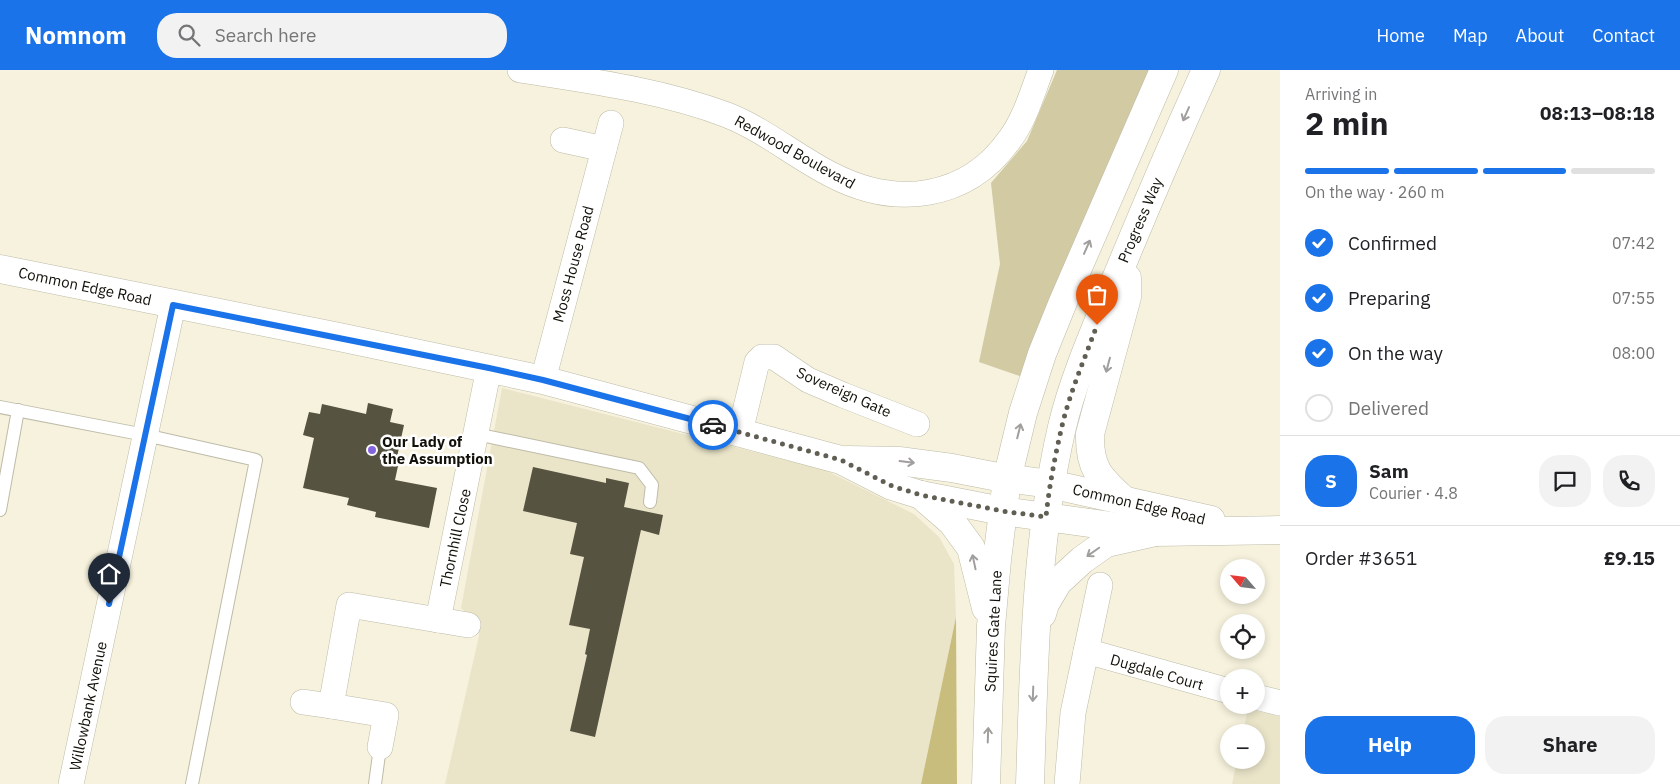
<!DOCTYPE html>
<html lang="en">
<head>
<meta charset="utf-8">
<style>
	body { margin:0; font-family:"IBM Plex Sans",sans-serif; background:#f2f2f2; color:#202124; height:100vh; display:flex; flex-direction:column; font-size:19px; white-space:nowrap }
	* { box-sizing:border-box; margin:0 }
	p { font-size:16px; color:#757577 }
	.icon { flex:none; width:28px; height:28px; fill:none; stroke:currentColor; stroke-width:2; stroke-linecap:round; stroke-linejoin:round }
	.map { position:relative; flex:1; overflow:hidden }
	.side { display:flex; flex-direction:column; background:#fff; width:400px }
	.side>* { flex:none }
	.needle { width:32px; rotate:298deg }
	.tools { position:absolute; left:1220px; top:489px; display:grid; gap:10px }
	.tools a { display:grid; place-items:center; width:45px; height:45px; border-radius:50%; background:#fff; box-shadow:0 2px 8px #0003; font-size:25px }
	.pin { position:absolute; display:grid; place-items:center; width:42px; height:42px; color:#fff; margin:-51px -21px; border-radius:50% 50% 50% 0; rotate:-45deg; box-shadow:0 0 5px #0007 }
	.pin .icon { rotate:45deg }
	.courier { position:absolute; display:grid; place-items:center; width:50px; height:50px; margin:-25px; border:4px solid #1a73e8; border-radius:50%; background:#fff; color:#222; box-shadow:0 1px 6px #0007 }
	.headline em { font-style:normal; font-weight:800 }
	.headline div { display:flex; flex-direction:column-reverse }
	.headline { display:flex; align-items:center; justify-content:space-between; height:85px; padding:0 25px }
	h1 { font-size:32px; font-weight:800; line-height:38px }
	.bar { display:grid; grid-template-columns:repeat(4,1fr); gap:8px 5px; align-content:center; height:60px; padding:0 25px }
	.bar i { height:6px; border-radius:4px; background:#e0e0e0 }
	.bar .on { background:#1a73e8 }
	.bar p { grid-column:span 4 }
	.line { display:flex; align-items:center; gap:12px; padding:0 25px; border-top:1px solid #e0e0e0 }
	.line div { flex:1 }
	.round { display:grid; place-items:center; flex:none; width:52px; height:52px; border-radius:20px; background:#f2f2f2 }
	ol { padding:0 25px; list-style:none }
	li { display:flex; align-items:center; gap:15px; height:55px }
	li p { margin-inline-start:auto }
	li .icon { padding:5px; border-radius:50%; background:#1a73e8; color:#fff; stroke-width:4 }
	li:last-child { color:#757577 }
	li i { width:28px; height:28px; border:2px solid #e0e0e0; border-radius:50% }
	.primary-button { display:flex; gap:10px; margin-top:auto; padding:10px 25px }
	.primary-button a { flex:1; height:58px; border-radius:20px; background:#1a73e8; color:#fff; font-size:20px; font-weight:800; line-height:58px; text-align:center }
	.primary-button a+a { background:#f2f2f2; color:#202124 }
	header { display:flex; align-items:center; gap:30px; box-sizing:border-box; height:70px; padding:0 25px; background:#1a73e8; color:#fff }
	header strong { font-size:24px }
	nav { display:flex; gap:28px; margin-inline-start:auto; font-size:18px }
	.search { width:350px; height:45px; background:#f2f2f2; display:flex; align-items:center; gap:12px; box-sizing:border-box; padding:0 18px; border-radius:20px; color:#757577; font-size:19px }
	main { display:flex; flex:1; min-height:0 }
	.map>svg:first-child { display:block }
	.built { fill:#eae5c9 }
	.green { fill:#d1caa3 }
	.forest { fill:#c9bd7e }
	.building { fill:#565341 }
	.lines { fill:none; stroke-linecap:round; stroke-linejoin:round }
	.lane-casing { stroke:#bebba7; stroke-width:14 }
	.street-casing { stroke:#bebba7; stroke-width:26 }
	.secondary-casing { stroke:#bebba7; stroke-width:29 }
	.primary-casing { stroke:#bebba7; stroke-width:29 }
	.lane { stroke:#fff; stroke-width:12 }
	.street { stroke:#fff; stroke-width:25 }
	.secondary { stroke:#fff; stroke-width:28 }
	.primary { stroke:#fff; stroke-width:28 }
	.oneway { stroke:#a09f9d }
	.done { stroke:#615f53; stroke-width:5; stroke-dasharray:0 9 }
	.route { stroke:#1a73e8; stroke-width:6 }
	.poi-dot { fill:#8564df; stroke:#fff; stroke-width:2 }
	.labels { text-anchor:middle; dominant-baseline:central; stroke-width:5; stroke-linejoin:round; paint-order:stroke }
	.street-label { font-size:15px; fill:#111009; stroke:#fff }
	.poi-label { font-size:15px; font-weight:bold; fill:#111009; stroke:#fff; text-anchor:start }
</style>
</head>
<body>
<header>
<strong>Nomnom</strong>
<div class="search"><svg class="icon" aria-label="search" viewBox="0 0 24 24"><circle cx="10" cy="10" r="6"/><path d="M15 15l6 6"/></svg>Search here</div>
<nav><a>Home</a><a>Map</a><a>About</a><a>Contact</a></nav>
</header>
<main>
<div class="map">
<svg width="1280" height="714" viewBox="0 0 1280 714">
	<rect width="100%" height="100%" fill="#f6f2dd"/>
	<g class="built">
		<path d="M502 318 825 400 914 444 939 467 954 494 956 547 921 714H445L479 566V554L461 538Z"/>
		<path d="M1248 639 1280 646V714H1232L1237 690H1256V662H1243Z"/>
	</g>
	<path class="green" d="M1057 0H1150L1025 308 979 292 1000 194 991 113 1027 71Z"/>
	<path class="forest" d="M956 547 957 714H921Z"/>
	<g class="building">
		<path d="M368 333 393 339 390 352 404 355 395 396H398L395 410 437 418 429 458 375 447 376 442 347 435 349 428 303 418 314 368 303 365 309 342 320 344 322 334 366 344Z"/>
		<path d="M533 397 606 413V408L629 413 624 437 663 445 659 465 641 460 595 667 570 661 587 585 585 584 590 559 569 555 584 487 570 484 577 453 523 441Z"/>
	</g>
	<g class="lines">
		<g class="lane-casing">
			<g id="lane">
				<path d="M0 337 145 365 256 390 192 714"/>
				<path d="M476 364 639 398 652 415 650 432"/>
				<path d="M0 440 18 340"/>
				<path d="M375 714 380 677"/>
			</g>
		</g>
		<g class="street-casing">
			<g id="street">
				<path d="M520 0C590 11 661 20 727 45 765 60 796 87 832 105 896 138 967 130 1010 69 1025 49 1032 23 1041 0"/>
				<path d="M563 70 604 79"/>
				<path d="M543 310 611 53"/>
				<path d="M740 362 757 292 762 287H774L808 310 843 325 917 354"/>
				<path d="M438 550 489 298"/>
				<path d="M1086 581 1229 621"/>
				<path d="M1256 627 1280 633"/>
				<path d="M303 632 331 636"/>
				<path d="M380 677 386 645 331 636 349 535 468 555"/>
				<path d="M71 714 173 235"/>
				<path d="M1067 714 1073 643 1100 515"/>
			</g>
		</g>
		<g class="secondary-casing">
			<g id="secondary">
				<path d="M0 199 339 267 543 310 841 390 892 416 921 425 1002 441 1155 462 1280 460"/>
				<path d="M847 390 899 391 952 398 998 407 1050 414 1211 450"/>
			</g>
		</g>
		<g class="primary-casing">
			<g id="primary">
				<path d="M921 425 952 452 971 478 986 538"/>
				<path d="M1126 432C1101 409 1089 400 1090 364L1127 227V208"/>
				<path d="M1042 544 1045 534 1058 512 1082 490 1106 473 1155 462"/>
				<path d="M986 714 991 556 997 490 1007 409 1023 343 1042 284 1063 232 1164 0"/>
				<path d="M1030 714C1034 596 1035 473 1062 357 1072 314 1092 267 1109 226 1140 150 1172 75 1206 0"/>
			</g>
		</g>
		<use href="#lane" class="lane"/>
		<use href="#street" class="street"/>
		<use href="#secondary" class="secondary"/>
		<use href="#primary" class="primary"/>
	</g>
	<defs><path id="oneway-shaft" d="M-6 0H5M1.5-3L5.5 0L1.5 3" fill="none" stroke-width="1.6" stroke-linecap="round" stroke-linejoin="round" transform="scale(1.25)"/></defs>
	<g class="oneway">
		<use href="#oneway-shaft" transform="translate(1186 44) rotate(114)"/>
		<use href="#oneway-shaft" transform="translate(1087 177) rotate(-66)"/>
		<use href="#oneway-shaft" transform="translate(1108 295) rotate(105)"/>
		<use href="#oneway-shaft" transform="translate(1019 361) rotate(-76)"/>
		<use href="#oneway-shaft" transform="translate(907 392) rotate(7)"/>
		<use href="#oneway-shaft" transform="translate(1093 482) rotate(145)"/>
		<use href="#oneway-shaft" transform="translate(974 492) rotate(-102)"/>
		<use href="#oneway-shaft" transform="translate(1033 624) rotate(92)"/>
		<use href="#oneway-shaft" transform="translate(988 665) rotate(-88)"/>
	</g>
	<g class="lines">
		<path class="done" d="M713 355 841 390 892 416 921 425 1002 441 1046 447C1049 417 1055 386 1062 356 1070 322 1085 288 1097 255"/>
		<path class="route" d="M109 534 173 235 489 298 543 310 713 355"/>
	</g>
	<circle class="poi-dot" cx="372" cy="380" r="5"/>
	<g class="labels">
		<g class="street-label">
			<text transform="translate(795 82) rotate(29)">Redwood Boulevard</text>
			<text transform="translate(1140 150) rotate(-67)">Progress Way</text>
			<text transform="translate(573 194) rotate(-75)">Moss House Road</text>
			<text transform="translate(85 216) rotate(12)">Common Edge Road</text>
			<text transform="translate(844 322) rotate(24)">Sovereign Gate</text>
			<text transform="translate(1139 434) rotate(13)">Common Edge Road</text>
			<text transform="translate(455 468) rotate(-78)">Thornhill Close</text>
			<text transform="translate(993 561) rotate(-87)">Squires Gate Lane</text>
			<text transform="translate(1157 602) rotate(16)">Dugdale Court</text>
			<text transform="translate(88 636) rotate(-78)">Willowbank Avenue</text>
		</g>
		<g class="poi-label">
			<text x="382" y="371">Our Lady of<tspan x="382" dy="17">the Assumption</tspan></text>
		</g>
	</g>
</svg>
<div class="tools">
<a><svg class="needle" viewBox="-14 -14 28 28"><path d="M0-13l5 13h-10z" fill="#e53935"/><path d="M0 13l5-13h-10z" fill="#757577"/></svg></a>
<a><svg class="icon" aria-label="locate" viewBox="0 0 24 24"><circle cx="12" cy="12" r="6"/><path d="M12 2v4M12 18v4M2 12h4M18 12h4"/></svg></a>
<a>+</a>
<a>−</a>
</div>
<div class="pin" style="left:1097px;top:255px;background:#ea580c"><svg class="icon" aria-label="bag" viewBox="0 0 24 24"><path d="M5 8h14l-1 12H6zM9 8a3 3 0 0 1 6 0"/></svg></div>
<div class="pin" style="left:109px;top:534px;background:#1f2937"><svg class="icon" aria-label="home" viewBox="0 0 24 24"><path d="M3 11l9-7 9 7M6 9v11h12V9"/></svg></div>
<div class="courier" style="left:713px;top:355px"><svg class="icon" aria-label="car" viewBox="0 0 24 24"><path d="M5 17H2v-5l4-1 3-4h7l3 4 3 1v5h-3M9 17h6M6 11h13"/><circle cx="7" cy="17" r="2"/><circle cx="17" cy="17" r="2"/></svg></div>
</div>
<section class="side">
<div class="headline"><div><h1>2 min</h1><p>Arriving in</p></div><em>08:13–08:18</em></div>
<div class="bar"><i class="on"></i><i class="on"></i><i class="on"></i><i></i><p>On the way · 260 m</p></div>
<ol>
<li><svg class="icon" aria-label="check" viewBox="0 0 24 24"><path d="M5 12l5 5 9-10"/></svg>Confirmed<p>07:42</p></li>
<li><svg class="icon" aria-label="check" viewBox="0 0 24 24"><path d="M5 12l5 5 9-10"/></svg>Preparing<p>07:55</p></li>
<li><svg class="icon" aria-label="check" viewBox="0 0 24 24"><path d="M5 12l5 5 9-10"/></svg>On the way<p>08:00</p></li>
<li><i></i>Delivered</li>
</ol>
<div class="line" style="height:90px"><b class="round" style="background:#1a73e8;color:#fff">S</b><div><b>Sam</b><p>Courier · 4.8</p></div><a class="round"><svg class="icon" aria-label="chat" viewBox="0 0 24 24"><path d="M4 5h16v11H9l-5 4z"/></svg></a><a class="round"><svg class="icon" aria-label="phone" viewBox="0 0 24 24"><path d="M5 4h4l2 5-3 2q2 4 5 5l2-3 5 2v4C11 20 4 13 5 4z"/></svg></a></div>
<div class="line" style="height:65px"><div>Order #3651</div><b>£9.15</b></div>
<div class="primary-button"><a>Help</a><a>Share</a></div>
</section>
</main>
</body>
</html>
